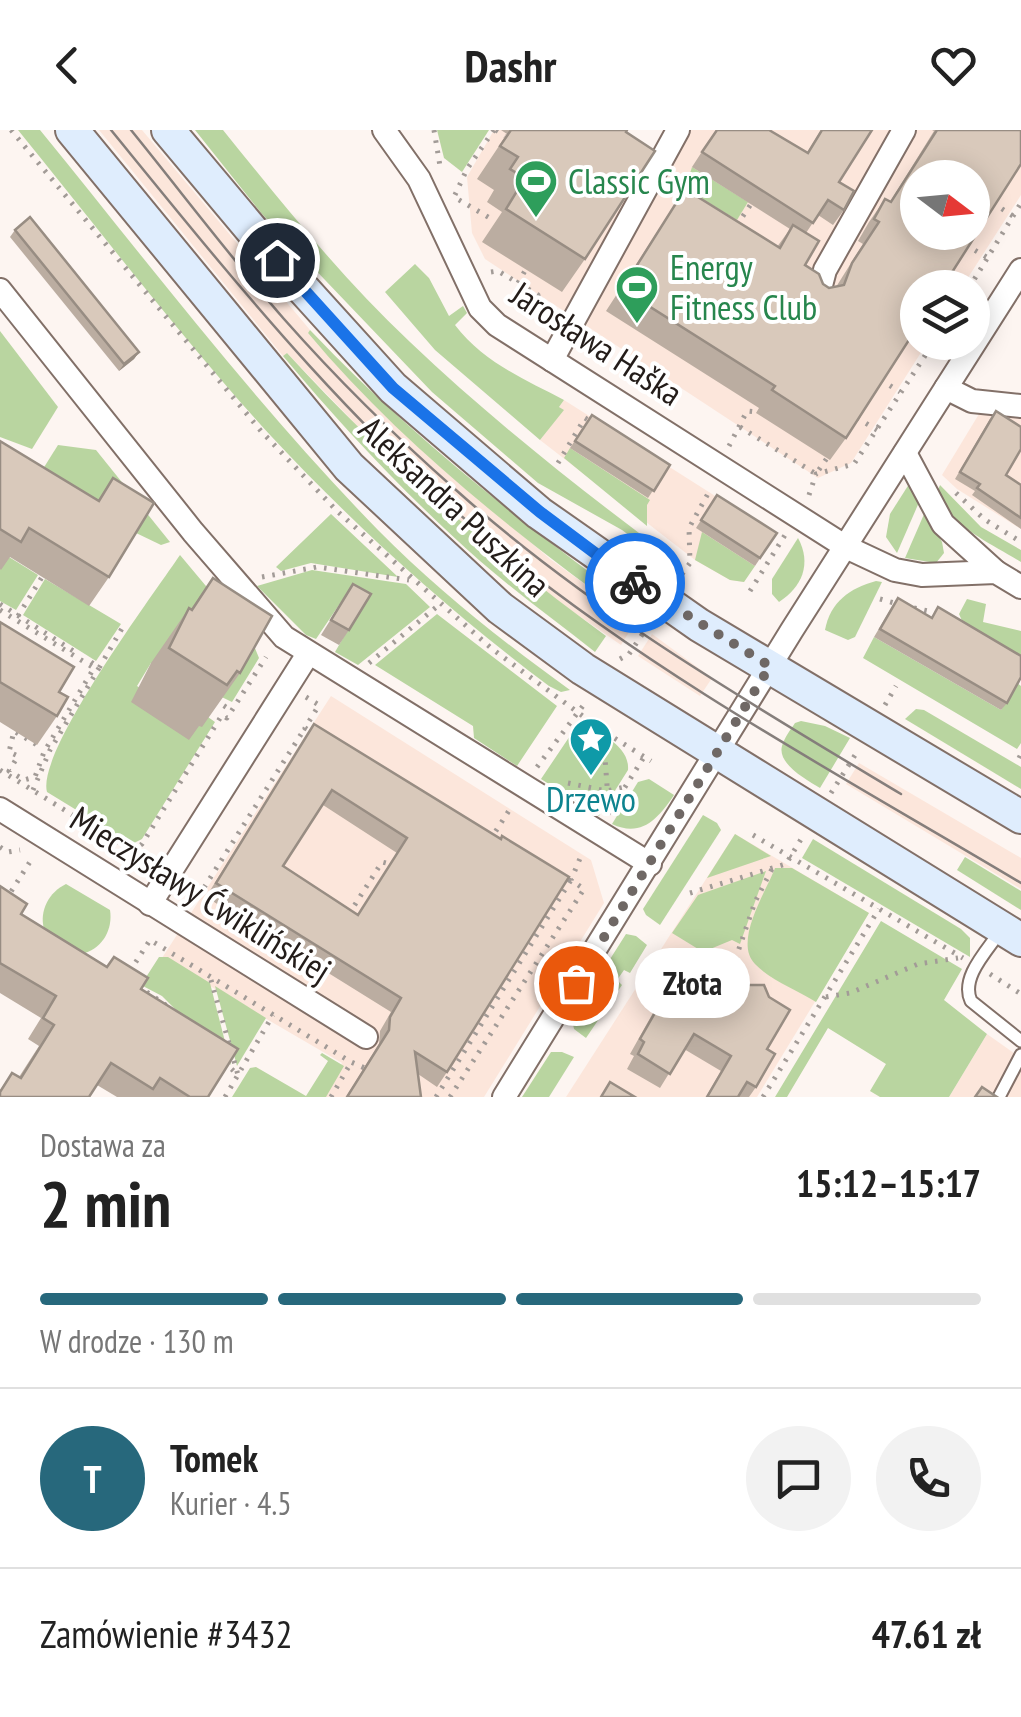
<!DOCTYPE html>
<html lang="pl">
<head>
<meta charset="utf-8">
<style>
	body { margin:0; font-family:"PT Sans Narrow",sans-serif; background:#f2f2f2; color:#222; height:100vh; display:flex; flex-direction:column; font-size:38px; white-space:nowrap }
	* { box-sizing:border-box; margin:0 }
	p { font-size:32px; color:#767676 }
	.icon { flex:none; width:55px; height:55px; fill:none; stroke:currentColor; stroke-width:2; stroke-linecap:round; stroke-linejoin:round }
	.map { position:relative; height:967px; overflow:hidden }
	.drawer { display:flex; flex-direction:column; background:#fff; flex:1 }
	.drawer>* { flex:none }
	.needle { width:65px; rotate:106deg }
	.tools { position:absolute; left:900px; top:30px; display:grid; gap:20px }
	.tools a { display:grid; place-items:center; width:90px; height:90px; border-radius:50%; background:#fff; box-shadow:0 5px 25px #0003; font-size:50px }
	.pin { position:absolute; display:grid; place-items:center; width:85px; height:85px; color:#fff; margin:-42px; border:5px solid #fff; border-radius:50%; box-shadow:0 2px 10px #0007 }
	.courier { position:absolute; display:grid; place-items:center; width:100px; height:100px; margin:-50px; border:8px solid #1a73e8; border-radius:50%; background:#fff; color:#222; box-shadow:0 2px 12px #0007 }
	.bubble { position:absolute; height:70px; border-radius:35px; background:#fff; box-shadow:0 5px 25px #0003; font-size:32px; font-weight:800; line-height:70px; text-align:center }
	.head em { font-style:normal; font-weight:800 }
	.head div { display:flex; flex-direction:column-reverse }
	.head { display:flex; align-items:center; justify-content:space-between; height:170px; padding:0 40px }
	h1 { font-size:65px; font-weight:800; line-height:75px }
	.bar { display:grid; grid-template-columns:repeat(4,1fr); gap:15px 10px; align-content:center; height:120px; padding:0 40px }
	.bar i { height:12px; border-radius:8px; background:#e0e0e0 }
	.bar .active { background:#27687c }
	.bar p { grid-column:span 4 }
	.line { display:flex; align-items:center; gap:25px; padding:0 40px; border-top:2px solid #e0e0e0 }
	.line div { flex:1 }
	.round { display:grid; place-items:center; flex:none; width:105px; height:105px; border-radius:52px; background:#f2f2f2 }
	header { display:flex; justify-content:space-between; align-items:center; height:130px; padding:0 40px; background:#fff; font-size:45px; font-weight:800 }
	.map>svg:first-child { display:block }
	.built { fill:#fce6db; fill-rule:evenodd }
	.green { fill:#b9d5a0 }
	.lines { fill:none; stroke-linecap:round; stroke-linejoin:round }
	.service-casing { stroke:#827068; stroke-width:15 }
	.minor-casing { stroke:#827068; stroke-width:26 }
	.secondary-casing { stroke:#827068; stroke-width:36 }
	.path { stroke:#a29b97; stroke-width:5; stroke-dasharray:2.5 8; stroke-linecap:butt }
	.service { stroke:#fff; stroke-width:11 }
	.minor { stroke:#fff; stroke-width:22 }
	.secondary { stroke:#dfedfd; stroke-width:32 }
	.tram { stroke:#857e7b; stroke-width:2.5 }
	.wall { fill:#bbada1; fill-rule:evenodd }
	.shaded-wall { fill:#988d83 }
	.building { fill:#d9c9bb; stroke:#988d83; stroke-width:2.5; fill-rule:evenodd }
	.done { stroke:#6f6865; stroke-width:10; stroke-dasharray:0 18 }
	.route { stroke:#1a73e8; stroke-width:12 }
	.labels { text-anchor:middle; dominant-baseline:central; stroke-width:8; stroke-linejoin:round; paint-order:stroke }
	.leisure-label { font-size:35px; fill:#27864d; stroke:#fff; text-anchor:start }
	.street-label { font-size:35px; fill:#231c19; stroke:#fff }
	.culture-label { font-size:35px; fill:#0d838f; stroke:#fff }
</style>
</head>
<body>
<header><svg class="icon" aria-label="back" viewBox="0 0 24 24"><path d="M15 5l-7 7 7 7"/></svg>Dashr<svg class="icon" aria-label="heart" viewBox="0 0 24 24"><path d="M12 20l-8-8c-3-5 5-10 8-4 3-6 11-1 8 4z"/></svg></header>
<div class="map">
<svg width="1021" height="967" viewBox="0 0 1021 967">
	<rect width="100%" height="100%" fill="#fdf5f1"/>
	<g class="built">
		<path d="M99 0H142L310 200 308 203 320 217 391 290 550 429 636 491 621 515 556 470 462 393 373 312 287 223 283 226Z"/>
		<path d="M494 0H576L657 53 689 0H1021V65L962 157 918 158V212L927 213 851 333 818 348 485 129 472 103 467 47ZM918 48H972V102H918Z"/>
		<path d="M564 270 775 404 744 452 730 450 695 430 540 310 563 280 559 277Z"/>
		<path d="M982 279 1021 283V399L957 359 942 345Z"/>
		<path d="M652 504 712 548 700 566 638 526Z"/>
		<path d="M331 566 591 730 604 773 484 967H323L342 933 162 828Z"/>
		<path d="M859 633 1021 728V759L846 654Z"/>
		<path d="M735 704 869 783 757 967H566Z"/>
		<path d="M987 904 1021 928V967H949Z"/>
	</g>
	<g class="green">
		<path d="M18 0H40C150 135 256 275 378 400 437 460 502 511 570 560L561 562 549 556C449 481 356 397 271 306 182 209 101 102 18 0Z"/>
		<path d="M195 0H223C282 73 341 147 410 212 494 292 584 362 676 431L673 438 622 400 538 353 432 262 262 84Z"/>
		<path d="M437 0H489L462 42 444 28Z"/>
		<path d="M692 37 748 72 737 90 693 63 688 50Z"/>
		<path d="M415 134 429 148 449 186 463 176 467 183 455 195C483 232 524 249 564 270L559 277 564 280 540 310 435 220 385 162Z"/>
		<path d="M310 200C411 307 525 395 643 482L636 491C519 407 401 314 308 203Z"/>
		<path d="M0 201 58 277 32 319 0 307Z"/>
		<path d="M287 223C383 328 491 422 606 506L595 522C557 492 517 463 480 431 409 368 344 299 283 226Z"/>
		<path d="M58 315 96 320 170 412 161 415 134 402 41 342Z"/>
		<path d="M570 318 650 370 647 375V396L564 328Z"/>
		<path d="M911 351 920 370 897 423 886 407 890 384Z"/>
		<path d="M940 355 981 397 1021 420V432C990 413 953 397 936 365Z"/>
		<path d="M925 382 942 412 944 423 936 433 905 428Z"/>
		<path d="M331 384 398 447 311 433 281 441 276 437Z"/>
		<path d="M702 402 755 436 744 452 730 450 695 430Z"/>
		<path d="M798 408C812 434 802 457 779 472L772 464V449Z"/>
		<path d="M180 425 252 511 259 528 232 572 151 533 137 556 198 595 208 587 215 592 142 709 132 714 47 662C36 622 153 465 180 425Z"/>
		<path d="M9 427 38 445 16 480 0 471V439Z"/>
		<path d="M312 440 406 454 430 477 358 535 335 522 360 479 343 469 316 509 306 505 257 456Z"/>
		<path d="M45 449 121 494 96 531 23 485Z"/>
		<path d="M876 451 882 452 855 507 848 510 825 500C830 472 850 458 876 451Z"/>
		<path d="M967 469 986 474 983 492 1021 501V527L964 495 959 484Z"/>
		<path d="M437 484 557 576 517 636 474 608 473 596 375 535Z"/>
		<path d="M874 507 1001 580 1017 553 1021 556V613L1017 619 863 528Z"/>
		<path d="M916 579 924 580 1021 637V659L905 589Z"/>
		<path d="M580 591C598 603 630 615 628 640L599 686 541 649Z"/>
		<path d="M801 591 825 596 850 608 820 658C807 650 777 634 782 616 784 608 791 599 795 593Z"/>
		<path d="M649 649 674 665C658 689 641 708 612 694L638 652Z"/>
		<path d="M703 685 717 693 721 700 660 795 646 785 643 779Z"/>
		<path d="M735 704 771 726 707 748Z"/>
		<path d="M813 709 961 799 970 808V827L802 728Z"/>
		<path d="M965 727 1021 761V780L957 740Z"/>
		<path d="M775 738H792L869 783 816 872C797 860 770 850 755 834 733 812 766 762 775 738Z"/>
		<path d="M766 741 740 814 732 810 703 822 672 803 698 765Z"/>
		<path d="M66 754 110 780C113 799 103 817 85 823L44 799C39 781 49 762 66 754Z"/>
		<path d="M881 791 962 839 944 870 987 904 949 967H880L870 961 886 934 828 898 787 967H775Z"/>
		<path d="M626 804 636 806 647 815 630 843 624 840 617 850 622 855 586 908 574 899 572 889Z"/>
		<path d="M159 827H168L210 853 231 935 162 866 141 855Z"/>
		<path d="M215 856 266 888 237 936Z"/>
		<path d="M551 922H562L574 927 549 967H522Z"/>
		<path d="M322 923 344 936 326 967H232L250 938 256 937 306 966 328 931 320 925Z"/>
	</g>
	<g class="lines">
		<g class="service-casing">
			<g id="service">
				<path d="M1001 800C988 820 960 847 971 871L1021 911"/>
				<path d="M999 967 1021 925"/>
			</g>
		</g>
		<g class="minor-casing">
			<g id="minor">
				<path d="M384 0 419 49 480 178 497 195 846 417 895 440 922 445 996 442 1021 457"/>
				<path d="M0 160 193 402 284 507 650 734"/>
				<path d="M818 167 825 140 904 0"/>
				<path d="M552 230 678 0"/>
				<path d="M946 258 972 271 1021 276"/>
				<path d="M905 323 943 394 996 442"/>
				<path d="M0 679 366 907"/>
				<path d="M150 774 308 524"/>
				<path d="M504 967 792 500 1021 140"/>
			</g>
		</g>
		<g class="secondary-casing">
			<g id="secondary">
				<path d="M72 0 349 337 500 478 583 539 1021 810"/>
				<path d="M168 0 277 130 393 258 539 383 699 495 1021 687"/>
			</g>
		</g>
		<g class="path">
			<path d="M11 0 261 301 337 381 491 518 603 601 651 631"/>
			<path d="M434 0 440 36"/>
			<path d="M494 0 467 39 454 67 495 91"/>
			<path d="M496 0 505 6"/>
			<path d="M993 73 1013 86"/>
			<path d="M737 95 751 74"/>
			<path d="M966 115 988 128"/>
			<path d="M491 142 498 141 538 165V177"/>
			<path d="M944 150 956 158"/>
			<path d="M518 153 526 139"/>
			<path d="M969 158 1021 73"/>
			<path d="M881 250 900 262"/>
			<path d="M857 288 877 300"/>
			<path d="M740 297 816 344 827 328"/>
			<path d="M729 316 747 281 756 282"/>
			<path d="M558 333 585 288 590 291"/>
			<path d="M956 363 984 389 1021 412"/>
			<path d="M809 365 816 344 854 334 934 212"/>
			<path d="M682 444 690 433 689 398 710 360"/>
			<path d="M262 447 317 437 409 450"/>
			<path d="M750 461 785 405"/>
			<path d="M880 469 898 474"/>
			<path d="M0 474 78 524"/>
			<path d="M914 478 937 483"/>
			<path d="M0 480 94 538 44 622 35 647 24 650 9 641 18 626 9 622 14 601 37 615 38 612"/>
			<path d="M18 486 42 447"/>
			<path d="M620 529 629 524 648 496"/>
			<path d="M91 532 99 538 124 495"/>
			<path d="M369 533 440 474"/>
			<path d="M306 567 319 575 305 598 315 604"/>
			<path d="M215 570 232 581"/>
			<path d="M885 575 896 556"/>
			<path d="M603 601 609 682"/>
			<path d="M1019 628 1021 624"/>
			<path d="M537 637 585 573"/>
			<path d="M0 640 150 733"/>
			<path d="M568 653 607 661 625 657"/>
			<path d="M33 660 50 620 99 538"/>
			<path d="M831 663 857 622"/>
			<path d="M608 684 644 627"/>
			<path d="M753 705 963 828"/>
			<path d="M490 710 510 679"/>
			<path d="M0 717 8 722 20 720"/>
			<path d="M132 721 142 714 222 585 227 588 266 527"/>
			<path d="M189 757 200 764 305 598"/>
			<path d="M690 763 786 734 803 706"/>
			<path d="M0 779 33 727"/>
			<path d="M349 784 382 732 390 734"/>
			<path d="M732 839 755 772 773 737"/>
			<path d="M130 841 150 810 351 932 367 939"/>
			<path d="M990 844 1021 864"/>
			<path d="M211 850 238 945 224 932"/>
			<path d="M138 856 170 878"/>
			<path d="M826 867 850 863 918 834 958 828"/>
			<path d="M225 967 273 885"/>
			<path d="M331 967 352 931"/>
			<path d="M436 967 571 750 566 747"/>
			<path d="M450 967 584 759 571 750 581 726"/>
			<path d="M763 967 879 779"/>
		</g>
		<use href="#service" class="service"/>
		<use href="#minor" class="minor"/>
		<use href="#secondary" class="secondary"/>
		<g class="tram">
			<path d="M111 0C235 152 355 303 509 426 667 553 847 649 1021 753"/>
			<path d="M131 0C182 63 231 128 284 189 337 249 396 307 456 360 591 481 746 571 901 664"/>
		</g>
	</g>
	<g class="wall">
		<path d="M501 0H627L585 129 562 162 482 112 502 82 487 72 494 60 477 49 507 4Z"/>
		<path d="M716 0H769L807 23 821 0H872L839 52 844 80 833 95 818 85 806 103 805 135 823 154 829 158 836 157 863 114 858 111 869 92 885 69 890 72 934 1 932 0H1021L846 308 830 330 756 283 759 278 606 181 685 59 777 117 790 99 692 37Z"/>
		<path d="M15 100 139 222 134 229 119 241 10 107Z"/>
		<path d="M592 285 670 335 648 368 570 318Z"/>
		<path d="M990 289 1006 345 1021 355V399L972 365 975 361 955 349Z"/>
		<path d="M0 311 98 370 113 348 109 447 89 476 10 427 1 440 0 439Z"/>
		<path d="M717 365 777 403 755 436 696 398Z"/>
		<path d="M213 448 240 543 202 597 199 596 189 610 131 572 151 533 189 478 191 479Z"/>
		<path d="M353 454 349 500 339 515 321 505Z"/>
		<path d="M893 475 1007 573 1001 580 874 507Z"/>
		<path d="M0 492 59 562 57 586 37 615 0 592Z"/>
		<path d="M314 594 501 709 447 942 437 957 418 944 421 967H346L379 914 380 901 391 882 206 767ZM323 675 397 723 358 785 283 736Z"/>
		<path d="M0 756 21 784 106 837 114 827 141 859 208 967H117L97 955 0 967V960L12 943 19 947 39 916 28 909 41 888 0 863Z"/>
		<path d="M694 830 767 919 756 957 749 967H706L721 941 684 919 660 958 627 939 634 926 630 924 658 874 668 860 673 862Z"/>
	</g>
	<path class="shaded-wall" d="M139 222 134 229 119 241 124 234Z"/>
	<g class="building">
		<path d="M511 0H627L626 2 655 21 585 129 506 79 525 48 510 39 518 27 500 16Z"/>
		<path d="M717 0H769L808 23 822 0H872L839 52 854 61 844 80 828 70 813 93 702 22Z"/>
		<path d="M937 0H1021V34L942 158H918V196L846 308 772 260 775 256 622 159 685 59 780 118 793 95 819 111 805 135 819 144 823 154 829 158 844 155 852 133 879 92 874 89 885 69 891 72ZM918 48H972V102H918Z"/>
		<path d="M30 87 139 222 124 234 15 100Z"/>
		<path d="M996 281 1021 297V319L1006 345 1021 355V388L977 358 980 354 960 342Z"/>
		<path d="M592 285 670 335 654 361 575 311Z"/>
		<path d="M0 311 99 371 113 348 154 373 109 447 29 398 21 412 0 399Z"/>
		<path d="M717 365 777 403 760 428 701 390Z"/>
		<path d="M213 448 272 486 240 543 237 541 227 555 169 518 189 478 192 480Z"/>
		<path d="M353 454 371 464 349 500 331 490Z"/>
		<path d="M898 468 932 488 938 477 1021 526V547L1007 573 880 499Z"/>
		<path d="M0 492 74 537 59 562 68 567 57 586 0 552Z"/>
		<path d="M314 594 501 709 502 706 569 747 447 942 415 922 421 967H347L389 900 390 887 401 868 216 753ZM332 660 407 708 358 785 283 736Z"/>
		<path d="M0 756 27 774 21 784 107 837 114 827 148 848 141 859 238 919 208 967H190L160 948 153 959 111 933 89 967H0V962L12 943 21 948 54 895 43 888 56 866 0 833Z"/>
		<path d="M694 830 725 847 728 842 750 855H764L769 867 790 880 767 919 775 924 756 957 747 952 738 967H707L731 926 694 904 670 944 638 924 644 912 640 909 668 860 674 863Z"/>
		<path d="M610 952 635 967H601Z"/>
		<path d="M982 957 997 967H975Z"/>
	</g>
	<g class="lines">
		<path class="done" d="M576 853 770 536 635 453"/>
		<path class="route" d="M277 130 393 258 540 382 635 453"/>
	</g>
	<defs>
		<g id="stadium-pin" transform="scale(2.25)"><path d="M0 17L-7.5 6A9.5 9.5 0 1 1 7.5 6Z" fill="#2e9e5b" stroke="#fff"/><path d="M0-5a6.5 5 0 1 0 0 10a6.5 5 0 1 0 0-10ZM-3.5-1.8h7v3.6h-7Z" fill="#fff"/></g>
		<g id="sight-pin" transform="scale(2.25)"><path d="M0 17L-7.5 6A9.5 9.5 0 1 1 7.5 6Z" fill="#0f9aa8" stroke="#fff"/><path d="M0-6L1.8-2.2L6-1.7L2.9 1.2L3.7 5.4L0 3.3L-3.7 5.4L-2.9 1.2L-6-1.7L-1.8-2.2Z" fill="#fff"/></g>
	</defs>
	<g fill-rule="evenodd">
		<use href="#stadium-pin" x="536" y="51"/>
		<use href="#stadium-pin" x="637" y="157"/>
		<use href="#sight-pin" x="591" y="609"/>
	</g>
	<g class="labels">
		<g class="leisure-label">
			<text x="568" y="51">Classic Gym</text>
			<text x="670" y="137">Energy<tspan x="670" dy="40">Fitness Club</tspan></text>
		</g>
		<g class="street-label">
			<text transform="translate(597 213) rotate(33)">Jarosława Haška</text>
			<text transform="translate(455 376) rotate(43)">Aleksandra Puszkina</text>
			<text transform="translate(201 764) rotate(32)">Mieczysławy Ćwiklińskiej</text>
		</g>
		<g class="culture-label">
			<text x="591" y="669">Drzewo</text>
		</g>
	</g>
</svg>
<div class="tools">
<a><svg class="needle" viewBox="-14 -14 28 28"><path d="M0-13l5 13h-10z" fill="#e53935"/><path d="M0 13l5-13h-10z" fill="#767676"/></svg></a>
<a><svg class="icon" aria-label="layers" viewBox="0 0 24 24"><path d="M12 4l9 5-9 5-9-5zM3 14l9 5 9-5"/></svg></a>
</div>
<div class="pin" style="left:576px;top:853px;background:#ea580c"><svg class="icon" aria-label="bag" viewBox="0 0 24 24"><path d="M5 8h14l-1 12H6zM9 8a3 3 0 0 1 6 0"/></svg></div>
<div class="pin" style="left:277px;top:130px;background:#1f2937"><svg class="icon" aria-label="home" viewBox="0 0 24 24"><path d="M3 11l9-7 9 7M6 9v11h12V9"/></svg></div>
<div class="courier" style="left:635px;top:453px"><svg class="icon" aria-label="bike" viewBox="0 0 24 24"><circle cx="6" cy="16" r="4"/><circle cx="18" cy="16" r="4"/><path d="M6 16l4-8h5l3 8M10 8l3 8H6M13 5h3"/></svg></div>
<div class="bubble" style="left:635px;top:818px;width:115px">Złota</div>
</div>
<section class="drawer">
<div class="head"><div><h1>2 min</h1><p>Dostawa za</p></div><em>15:12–15:17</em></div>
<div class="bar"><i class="active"></i><i class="active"></i><i class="active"></i><i></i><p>W drodze · 130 m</p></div>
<div class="line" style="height:180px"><b class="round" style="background:#27687c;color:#fff">T</b><div><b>Tomek</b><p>Kurier · 4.5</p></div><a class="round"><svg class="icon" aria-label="chat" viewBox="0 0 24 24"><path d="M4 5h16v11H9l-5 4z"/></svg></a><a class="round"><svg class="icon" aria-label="phone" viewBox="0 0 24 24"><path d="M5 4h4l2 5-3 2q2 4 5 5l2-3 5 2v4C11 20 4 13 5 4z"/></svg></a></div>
<div class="line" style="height:130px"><div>Zamówienie #3432</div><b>47.61 zł</b></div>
</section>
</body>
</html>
